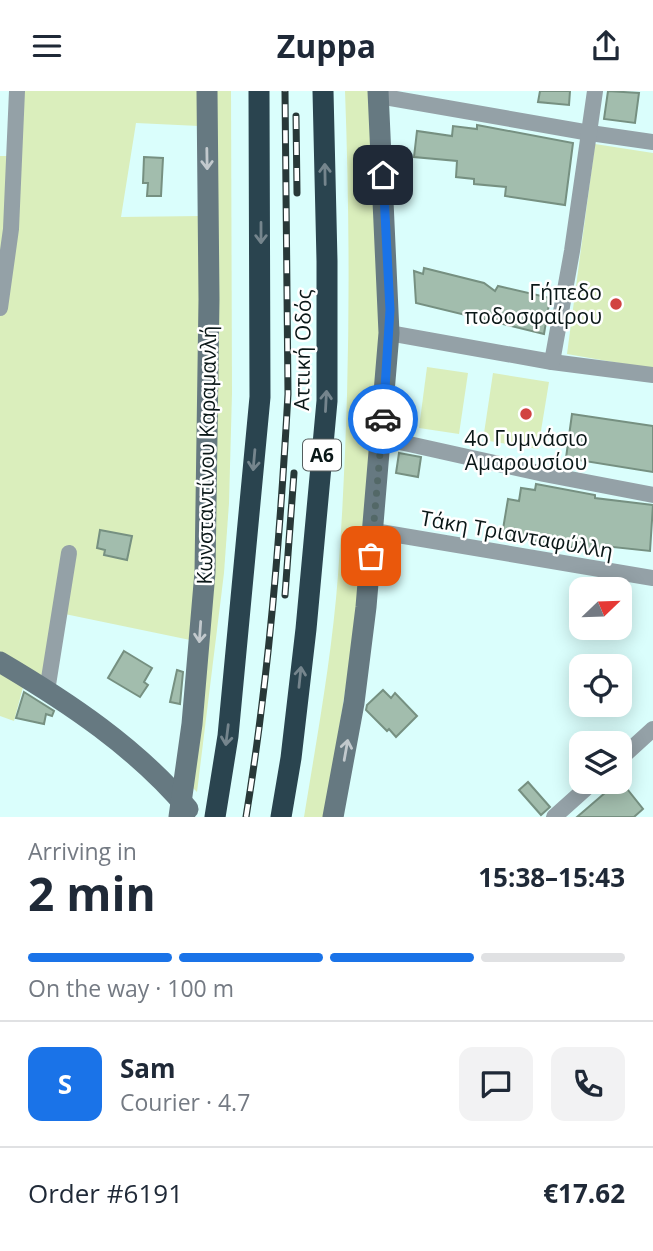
<!DOCTYPE html>
<html lang="en">
<head>
<meta charset="utf-8">
<style>
	body { margin:0; font-family:"Open Sans",sans-serif; background:#f2f2f3; color:#1f2937; height:100vh; display:flex; flex-direction:column; font-size:26px; white-space:nowrap }
	* { box-sizing:border-box; margin:0 }
	p { font-size:23px; color:#747a83 }
	.icon { flex:none; width:38px; height:38px; fill:none; stroke:currentColor; stroke-width:2; stroke-linecap:round; stroke-linejoin:round }
	.map { position:relative; height:726px; overflow:hidden }
	.details { display:flex; flex-direction:column; background:#fff; flex:1 }
	.details>* { flex:none }
	.needle { width:46px; rotate:67deg }
	.tools { position:absolute; left:569px; top:486px; display:grid; gap:14px }
	.tools a { display:grid; place-items:center; width:63px; height:63px; border-radius:14px; background:#fff; box-shadow:0 4px 18px #0003; font-size:35px }
	.pin { position:absolute; display:grid; place-items:center; width:60px; height:60px; color:#fff; margin:-30px; border-radius:14px; box-shadow:0 4px 10px #0006 }
	.courier { position:absolute; display:grid; place-items:center; width:70px; height:70px; margin:-35px; border:5px solid #1a73e8; border-radius:50%; background:#fff; color:#222; box-shadow:0 2px 9px #0007 }
	.overview em { font-style:normal; font-weight:700 }
	.overview div { display:flex; flex-direction:column-reverse }
	.overview { display:flex; align-items:center; justify-content:space-between; height:119px; padding:0 28px }
	h1 { font-size:46px; font-weight:700; line-height:52px }
	.bar { display:grid; grid-template-columns:repeat(4,1fr); gap:10px 7px; align-content:center; height:84px; padding:0 28px }
	.bar i { height:9px; border-radius:5px; background:#e0e1e3 }
	.bar .current { background:#1a73e8 }
	.bar p { grid-column:span 4 }
	.line { display:flex; align-items:center; gap:18px; padding:0 28px; border-top:2px solid #e0e1e3 }
	.line div { flex:1 }
	.round { display:grid; place-items:center; flex:none; width:74px; height:74px; border-radius:14px; background:#f2f2f3 }
	header { display:flex; justify-content:space-between; align-items:center; height:91px; padding:0 28px; background:#fff; font-size:32px; font-weight:700 }
	.map>svg:first-child { display:block }
	.green { fill:#daeebc }
	.building { fill:#a2bdad; stroke:#769081; stroke-width:2 }
	.lines { fill:none; stroke-linecap:round; stroke-linejoin:round }
	.street { stroke:#94a1a7; stroke-width:16 }
	.secondary { stroke:#667981; stroke-width:21 }
	.highway { stroke:#2a444f; stroke-width:21 }
	.rail-casing { stroke:#283838; stroke-width:7 }
	.rail { stroke:#fff; stroke-width:4.5; stroke-dasharray:13; stroke-linecap:butt }
	.oneway { stroke:#c2c9cd }
	.oneway2 { stroke:#75858d }
	.done { stroke:#536867; stroke-width:7; stroke-dasharray:0 12.6 }
	.route { stroke:#1a73e8; stroke-width:9 }
	.poi-dot { fill:#d14240; stroke:#fff; stroke-width:2.5 }
	.labels { text-anchor:middle; dominant-baseline:central; stroke-width:5; stroke-linejoin:round; paint-order:stroke }
	.shield { fill:#fff; stroke:#545d5d; stroke-width:2 }
	.shield-label { font-size:19px; font-weight:bold; fill:#0a1717 }
	.poi-label { font-size:21px; fill:#0a1717; stroke:#fff; text-anchor:end }
	.street-label { font-size:21px; fill:#0a1717; stroke:#fff }
</style>
</head>
<body>
<header><svg class="icon" aria-label="menu" viewBox="0 0 24 24"><path d="M4 6h16M4 12h16M4 18h16"/></svg>Zuppa<svg class="icon" aria-label="share" viewBox="0 0 24 24"><path d="M12 15V3M7 8l5-5 5 5M5 13v7h14v-7"/></svg></header>
<div class="map">
<svg width="653" height="726" viewBox="0 0 653 726">
	<rect width="100%" height="100%" fill="#dafefc"/>
	<g class="green">
		<path d="M9 0H199V35L136 32 121 126 201 125 195 550 60 522 46 593 26 585 14 630 0 625V65H9Z"/>
		<path d="M216 0H231L232 302 229 412 224 482 197 701 190 694Z"/>
		<path d="M345 0H375L385 206 363 488 325 726H304C317 646 332 565 338 484 350 323 351 161 345 0Z"/>
		<path d="M595 53 653 62V278L567 263Z"/>
		<path d="M427 276 468 282 459 343 419 337Z"/>
		<path d="M493 282 549 291 538 358 483 349Z"/>
	</g>
	<g class="building">
		<path d="M540 0H570L569 14 538 11Z"/>
		<path d="M608 0 639 2 635 32 604 28Z"/>
		<path d="M477 34 573 52 565 114 505 105 506 96 474 93V88L456 86 457 70 414 66 417 40 452 45 453 35 477 38Z"/>
		<path d="M144 66 163 67 161 105H147L148 92H143Z"/>
		<path d="M424 177 484 192 495 200 498 195 550 207 544 243 416 212 414 180 423 183Z"/>
		<path d="M572 323 653 335V381L566 367Z"/>
		<path d="M399 362 421 366 418 386 396 382Z"/>
		<path d="M536 393 595 404V407L653 414 650 460 604 455 603 462 502 444 508 408 519 410 521 397 535 399Z"/>
		<path d="M100 439 132 445 127 469 104 464 105 459 97 457Z"/>
		<path d="M124 560 152 577 144 591 148 594 140 606 108 587Z"/>
		<path d="M177 579 183 581 180 613 170 611Z"/>
		<path d="M383 599 391 607 395 602 417 625 396 646 389 638 387 640 366 619 367 614Z"/>
		<path d="M24 601 54 620 52 625 46 623 44 633 16 627Z"/>
		<path d="M620 689 643 718 634 726H577Z"/>
		<path d="M528 691 550 716 541 724 519 699Z"/>
	</g>
	<g class="lines">
		<g class="street">
			<path d="M379 5 590 42 653 51"/>
			<path d="M0 217 11 138 17 0"/>
			<path d="M389 242 552 271 653 284"/>
			<path d="M552 271 572 160 595 0"/>
			<path d="M382 347 544 383 653 404"/>
			<path d="M374 440 653 487"/>
			<path d="M47 600 69 462"/>
			<path d="M620 668 653 638"/>
			<path d="M554 726 593 691"/>
		</g>
		<g class="secondary">
			<path d="M0 571C68 611 137 657 188 718"/>
			<path d="M179 726 192 633 205 481 209 208 207 0"/>
			<path d="M333 726 354 612 366 516 389 242 378 0"/>
		</g>
		<g class="highway">
			<path d="M215 726 228 645 260 306 259 0"/>
			<path d="M281 726 291 667 306 538 327 310V170L323 0"/>
		</g>
		<g class="rail-casing">
			<g id="rail">
				<path d="M296 25 297 102"/>
				<path d="M285 504 294 382"/>
				<path d="M246 726C269 585 280 445 288 303L285 0"/>
			</g>
		</g>
		<use href="#rail" class="rail"/>
	</g>
	<defs><path id="oneway-shaft" d="M-6 0H5M1.5-3L5.5 0L1.5 3" fill="none" stroke-width="1.6" stroke-linecap="round" stroke-linejoin="round" transform="scale(1.75)"/></defs>
	<g class="oneway">
		<use href="#oneway-shaft" transform="translate(207 68) rotate(89)"/>
		<use href="#oneway-shaft" transform="translate(200 541) rotate(94)"/>
		<use href="#oneway-shaft" transform="translate(346 659) rotate(-80)"/>
	</g>
	<g class="oneway2">
		<use href="#oneway-shaft" transform="translate(325 83) rotate(-91)"/>
		<use href="#oneway-shaft" transform="translate(261 142) rotate(90)"/>
		<use href="#oneway-shaft" transform="translate(326 310) rotate(-87)"/>
		<use href="#oneway-shaft" transform="translate(254 369) rotate(95)"/>
		<use href="#oneway-shaft" transform="translate(300 586) rotate(-84)"/>
		<use href="#oneway-shaft" transform="translate(227 644) rotate(97)"/>
	</g>
	<g class="lines">
		<path class="done" d="M371 465 383 328"/>
		<path class="route" d="M383 84 390 219 383 328"/>
	</g>
	<g class="poi-dot">
		<circle cx="616" cy="213" r="7"/>
		<circle cx="526" cy="323" r="7"/>
	</g>
	<g class="labels">
		<rect class="shield" x="303" y="348.5" width="38" height="31" rx="5"/>
		<g class="shield-label">
			<text x="322" y="364">Α6</text>
		</g>
		<g class="poi-label">
			<text x="602" y="201">Γήπεδο<tspan x="602" dy="24">ποδοσφαίρου</tspan></text>
			<text x="526" y="347" text-anchor="middle">4ο Γυμνάσιο<tspan x="526" dy="24">Αμαρουσίου</tspan></text>
		</g>
		<g class="street-label">
			<text transform="translate(302 259) rotate(-89)">Αττική Οδός</text>
			<text transform="translate(206 364) rotate(-89)">Κωνσταντίνου Καραμανλή</text>
			<text transform="translate(517 443) rotate(10)">Τάκη Τριανταφύλλη</text>
		</g>
	</g>
</svg>
<div class="tools">
<a><svg class="needle" viewBox="-14 -14 28 28"><path d="M0-13l5 13h-10z" fill="#e53935"/><path d="M0 13l5-13h-10z" fill="#747a83"/></svg></a>
<a><svg class="icon" aria-label="locate" viewBox="0 0 24 24"><circle cx="12" cy="12" r="6"/><path d="M12 2v4M12 18v4M2 12h4M18 12h4"/></svg></a>
<a><svg class="icon" aria-label="layers" viewBox="0 0 24 24"><path d="M12 4l9 5-9 5-9-5zM3 14l9 5 9-5"/></svg></a>
</div>
<div class="pin" style="left:371px;top:465px;background:#ea580c"><svg class="icon" aria-label="bag" viewBox="0 0 24 24"><path d="M5 8h14l-1 12H6zM9 8a3 3 0 0 1 6 0"/></svg></div>
<div class="pin" style="left:383px;top:84px;background:#1f2937"><svg class="icon" aria-label="home" viewBox="0 0 24 24"><path d="M3 11l9-7 9 7M6 9v11h12V9"/></svg></div>
<div class="courier" style="left:383px;top:328px"><svg class="icon" aria-label="car" viewBox="0 0 24 24"><path d="M5 17H2v-5l4-1 3-4h7l3 4 3 1v5h-3M9 17h6M6 11h13"/><circle cx="7" cy="17" r="2"/><circle cx="17" cy="17" r="2"/></svg></div>
</div>
<section class="details">
<div class="overview"><div><h1>2 min</h1><p>Arriving in</p></div><em>15:38–15:43</em></div>
<div class="bar"><i class="current"></i><i class="current"></i><i class="current"></i><i></i><p>On the way · 100 m</p></div>
<div class="line" style="height:126px"><b class="round" style="background:#1a73e8;color:#fff">S</b><div><b>Sam</b><p>Courier · 4.7</p></div><a class="round"><svg class="icon" aria-label="chat" viewBox="0 0 24 24"><path d="M4 5h16v11H9l-5 4z"/></svg></a><a class="round"><svg class="icon" aria-label="phone" viewBox="0 0 24 24"><path d="M5 4h4l2 5-3 2q2 4 5 5l2-3 5 2v4C11 20 4 13 5 4z"/></svg></a></div>
<div class="line" style="height:91px"><div>Order #6191</div><b>€17.62</b></div>
</section>
</body>
</html>
